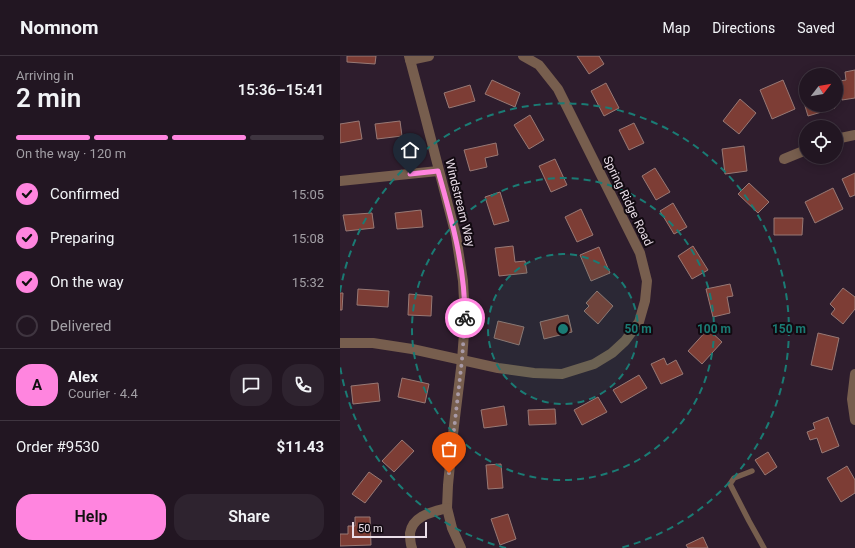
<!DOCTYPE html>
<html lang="en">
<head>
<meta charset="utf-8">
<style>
	body { margin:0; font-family:Roboto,sans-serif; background:#2e232f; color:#f1f3f6; height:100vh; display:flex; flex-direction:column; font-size:15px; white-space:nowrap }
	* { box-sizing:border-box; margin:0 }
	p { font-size:13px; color:#a29fa5 }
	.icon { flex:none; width:22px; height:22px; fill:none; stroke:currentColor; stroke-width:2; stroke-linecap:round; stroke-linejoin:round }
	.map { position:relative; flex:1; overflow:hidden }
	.panel { display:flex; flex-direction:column; background:#221622; width:340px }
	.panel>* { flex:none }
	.needle { width:26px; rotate:59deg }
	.tools { position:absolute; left:459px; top:12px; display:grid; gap:8px }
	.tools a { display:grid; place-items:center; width:44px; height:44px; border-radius:50%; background:#221622; box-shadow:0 2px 10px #0003,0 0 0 1px #3f3540; font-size:20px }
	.scale { position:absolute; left:12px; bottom:10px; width:75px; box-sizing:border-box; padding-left:4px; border:2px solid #eadee9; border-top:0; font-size:11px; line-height:14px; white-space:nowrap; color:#eadee9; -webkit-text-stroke:3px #120a11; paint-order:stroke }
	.pin { position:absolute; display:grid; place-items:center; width:34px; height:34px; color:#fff; margin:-41px -17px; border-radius:50% 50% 50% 0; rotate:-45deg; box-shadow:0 0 4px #0007 }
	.pin .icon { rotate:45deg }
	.courier { position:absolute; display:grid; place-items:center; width:40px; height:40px; margin:-20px; border:3px solid #ff85df; border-radius:50%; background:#fff; color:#222; box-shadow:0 1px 5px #0007 }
	.head em { font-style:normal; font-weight:600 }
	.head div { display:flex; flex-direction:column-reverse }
	.head { display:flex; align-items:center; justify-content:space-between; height:68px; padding:0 16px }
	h1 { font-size:26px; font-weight:600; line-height:30px }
	.bar { display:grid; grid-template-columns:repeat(4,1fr); gap:6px 4px; align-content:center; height:48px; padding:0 16px }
	.bar i { height:5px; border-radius:3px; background:#3f3540 }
	.bar .current { background:#ff85df }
	.bar p { grid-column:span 4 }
	.line { display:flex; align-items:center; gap:10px; padding:0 16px; border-top:1px solid #3f3540 }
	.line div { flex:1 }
	.round { display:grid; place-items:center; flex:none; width:42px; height:42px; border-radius:16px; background:#2e232f }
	ol { padding:0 16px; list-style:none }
	li { display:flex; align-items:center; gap:12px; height:44px }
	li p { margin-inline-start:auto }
	li .icon { padding:4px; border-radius:50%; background:#ff85df; color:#111; stroke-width:4 }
	li:last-child { color:#a29fa5 }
	li i { width:22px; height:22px; border:2px solid #3f3540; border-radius:50% }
	.action { display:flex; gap:8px; margin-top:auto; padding:8px 16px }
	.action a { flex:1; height:46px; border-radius:16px; background:#ff85df; color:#111; font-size:16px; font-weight:600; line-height:46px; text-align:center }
	.action a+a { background:#2e232f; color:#f1f3f6 }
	header { display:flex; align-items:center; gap:24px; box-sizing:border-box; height:56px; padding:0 20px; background:#221622; border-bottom:1px solid #3f3540 }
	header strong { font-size:19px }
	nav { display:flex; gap:22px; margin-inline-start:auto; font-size:14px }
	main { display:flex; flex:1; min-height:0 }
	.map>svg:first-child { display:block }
	.building { fill:#7d3d35; stroke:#987975 }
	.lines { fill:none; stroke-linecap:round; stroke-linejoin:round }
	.service { stroke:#775e4e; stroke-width:5.5 }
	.minor { stroke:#775e4e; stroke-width:10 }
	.done { stroke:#a89aa7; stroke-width:4; stroke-dasharray:0 7.2 }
	.route { stroke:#ff85df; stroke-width:5 }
	.ring { fill:none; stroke:#1a7b74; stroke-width:2; stroke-dasharray:7 5 }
	.labels { text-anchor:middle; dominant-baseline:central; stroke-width:4; stroke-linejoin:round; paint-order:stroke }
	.street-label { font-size:12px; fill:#eadee9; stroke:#120a11 }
	.centre { fill:#1a7b74; stroke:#120a11; stroke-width:2 }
	.ring-label { font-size:12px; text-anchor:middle; font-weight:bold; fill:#1a7b74; stroke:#120a11; stroke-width:4; stroke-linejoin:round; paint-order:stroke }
</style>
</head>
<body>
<header>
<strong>Nomnom</strong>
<nav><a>Map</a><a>Directions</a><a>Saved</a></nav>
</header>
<main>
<section class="panel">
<div class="head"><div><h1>2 min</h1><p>Arriving in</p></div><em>15:36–15:41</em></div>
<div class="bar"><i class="current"></i><i class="current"></i><i class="current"></i><i></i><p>On the way · 120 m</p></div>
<ol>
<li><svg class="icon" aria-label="check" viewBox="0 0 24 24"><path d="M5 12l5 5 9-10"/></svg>Confirmed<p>15:05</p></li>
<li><svg class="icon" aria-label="check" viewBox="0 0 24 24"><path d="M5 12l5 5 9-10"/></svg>Preparing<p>15:08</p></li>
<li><svg class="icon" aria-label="check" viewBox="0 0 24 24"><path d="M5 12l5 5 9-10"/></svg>On the way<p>15:32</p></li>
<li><i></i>Delivered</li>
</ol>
<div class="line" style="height:72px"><b class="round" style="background:#ff85df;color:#111">A</b><div><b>Alex</b><p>Courier · 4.4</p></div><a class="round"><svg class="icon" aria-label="chat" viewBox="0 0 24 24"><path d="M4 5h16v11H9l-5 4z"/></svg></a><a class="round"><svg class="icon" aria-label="phone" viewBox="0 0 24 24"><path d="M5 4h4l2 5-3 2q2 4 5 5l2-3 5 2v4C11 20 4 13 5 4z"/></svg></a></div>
<div class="line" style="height:52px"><div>Order #9530</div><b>$11.43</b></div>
<div class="action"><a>Help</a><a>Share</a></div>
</section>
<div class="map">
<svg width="515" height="492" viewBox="0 0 515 492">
	<rect width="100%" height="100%" fill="#2e1d2d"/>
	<g class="building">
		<path d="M7 0H36L35 8 7 6Z"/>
		<path d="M237 0H259L264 8 249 18Z"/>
		<path d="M515 14V42L502 44 499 25 506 24 505 16Z"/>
		<path d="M152 24 180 37 175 51 145 38Z"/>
		<path d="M443 24 455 53 432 63 420 34Z"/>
		<path d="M266 27 279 52 264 60 251 35Z"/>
		<path d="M130 29 135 45 109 52 104 37Z"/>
		<path d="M466 38V49H495V52L468 60 462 40Z"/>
		<path d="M400 43 416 57 399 78 383 65Z"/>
		<path d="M190 59 204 84 189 93 174 69Z"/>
		<path d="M19 65 22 83 0 87V68Z"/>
		<path d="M60 65 62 80 37 83 35 68Z"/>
		<path d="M294 67 304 87 289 94 279 74Z"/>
		<path d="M156 87 158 99 145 102 147 111 130 115 124 94Z"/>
		<path d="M404 90 407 115 385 118 382 93Z"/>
		<path d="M215 103 227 129 211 136 199 110Z"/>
		<path d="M315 112 330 136 316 144 302 120Z"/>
		<path d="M515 117V139L510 141 502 123Z"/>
		<path d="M409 127 429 146 418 157 398 138Z"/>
		<path d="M493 132 503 153 475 167 465 146Z"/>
		<path d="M160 136 169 165 154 169 145 141Z"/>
		<path d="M333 147 347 171 334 178 320 155Z"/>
		<path d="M241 153 253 179 237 186 225 161Z"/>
		<path d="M81 154 83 171 57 173 55 157Z"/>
		<path d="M32 157 34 172 6 175 3 159Z"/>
		<path d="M434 162H463L462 179H434Z"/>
		<path d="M173 190 175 206 185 205 187 217 159 220 155 192Z"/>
		<path d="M353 190 368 214 352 223 338 200Z"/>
		<path d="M259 191 270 217 251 225 240 199Z"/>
		<path d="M390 228 393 240 387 241 390 257 373 261 366 233Z"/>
		<path d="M503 232 515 241V253L503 268 491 258 495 253 490 248Z"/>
		<path d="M18 233 49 235 48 251 17 249Z"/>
		<path d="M257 235 273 250 258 268 244 255 249 250 246 247Z"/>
		<path d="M0 237H3L2 254H0Z"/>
		<path d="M69 238 92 240 91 260 68 259Z"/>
		<path d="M228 259 232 276 204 283 200 266Z"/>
		<path d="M158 265 184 271 179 289 154 282Z"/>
		<path d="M368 273 382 286 362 308 348 295Z"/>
		<path d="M478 277 499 282 492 314 471 309Z"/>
		<path d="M324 302 327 309 336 304 343 318 321 328 311 308Z"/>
		<path d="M299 319 307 332 281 347 273 334Z"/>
		<path d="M62 322 89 328 85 347 58 341Z"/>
		<path d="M38 327 40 345 13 348 11 330Z"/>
		<path d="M258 341 267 356 242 369 234 354Z"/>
		<path d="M164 350 167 369 144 372 141 354Z"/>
		<path d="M215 353 216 368 189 369 188 354Z"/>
		<path d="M488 361 499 390 482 397 477 382 470 384 467 376 475 373 473 367Z"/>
		<path d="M62 384 74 395 54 416 42 405Z"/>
		<path d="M428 396 437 411 425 419 415 404Z"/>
		<path d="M161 408 163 432 148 433 146 409Z"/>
		<path d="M507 410 515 424V437L501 446 487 422Z"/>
		<path d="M29 416 42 425 25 447 12 438Z"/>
		<path d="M168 458 176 483 160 489 151 463Z"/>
		<path d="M15 461H30L31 489 0 490V478H8V470H15Z"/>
		<path d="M363 481 368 492H348L346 489Z"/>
	</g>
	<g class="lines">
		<path class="service" d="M412 415 394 422 390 428 409 465 424 492"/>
		<g class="minor">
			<path d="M69 0 85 60 116 180 123 225 125 264 122 304 113 378 108 429 107 452 112 472 121 492"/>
			<path d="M70 4 89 0"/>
			<path d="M496 83 515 79"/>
			<path d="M444 103 466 94"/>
			<path d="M0 125 98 115"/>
			<path d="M0 287H33L72 293 158 312 194 317 222 318 254 308 272 297 285 285 299 266 305 245 307 225 300 197 218 33 199 9 183 0"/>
			<path d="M515 318 512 343 515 364"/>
			<path d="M72 492C70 487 70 482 70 477 73 459 93 456 107 452"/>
		</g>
	</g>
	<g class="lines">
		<path class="done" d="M109 417 122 304 125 262"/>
		<path class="route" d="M70 118 98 115C112 164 125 211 125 262"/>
	</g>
	<circle cx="223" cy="273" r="75" fill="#1a7b74" fill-opacity=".12"/>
	<g class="ring">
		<circle cx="223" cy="273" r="75"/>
		<circle cx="223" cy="273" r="151"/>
		<path d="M166 492A226 226 0 0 1 0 310M0 236A226 226 0 1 1 280 492"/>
	</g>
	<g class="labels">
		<g class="street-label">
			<text transform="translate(288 145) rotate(64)">Spring Ridge Road</text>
			<text transform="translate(120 147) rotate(76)">Windstream Way</text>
		</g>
	</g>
	<circle cx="223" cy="273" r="6" class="centre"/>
	<g class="ring-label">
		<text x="298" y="277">50 m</text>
		<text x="374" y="277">100 m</text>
		<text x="449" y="277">150 m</text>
	</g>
</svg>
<div class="tools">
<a><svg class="needle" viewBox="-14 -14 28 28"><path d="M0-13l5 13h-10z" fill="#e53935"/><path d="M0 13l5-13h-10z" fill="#a29fa5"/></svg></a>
<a><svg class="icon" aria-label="locate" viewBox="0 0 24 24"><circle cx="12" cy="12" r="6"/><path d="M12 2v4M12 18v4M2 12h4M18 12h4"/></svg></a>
</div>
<div class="scale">50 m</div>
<div class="pin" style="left:109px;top:417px;background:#ea580c"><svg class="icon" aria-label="bag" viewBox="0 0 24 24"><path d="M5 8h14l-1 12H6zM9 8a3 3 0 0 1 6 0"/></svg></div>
<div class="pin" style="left:70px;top:118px;background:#1f2937"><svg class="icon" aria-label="home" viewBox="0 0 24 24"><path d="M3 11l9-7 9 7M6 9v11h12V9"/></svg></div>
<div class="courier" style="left:125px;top:262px"><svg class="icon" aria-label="bike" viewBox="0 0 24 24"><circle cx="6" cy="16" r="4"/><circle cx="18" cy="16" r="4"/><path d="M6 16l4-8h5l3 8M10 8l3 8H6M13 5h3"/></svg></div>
</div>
</main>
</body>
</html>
